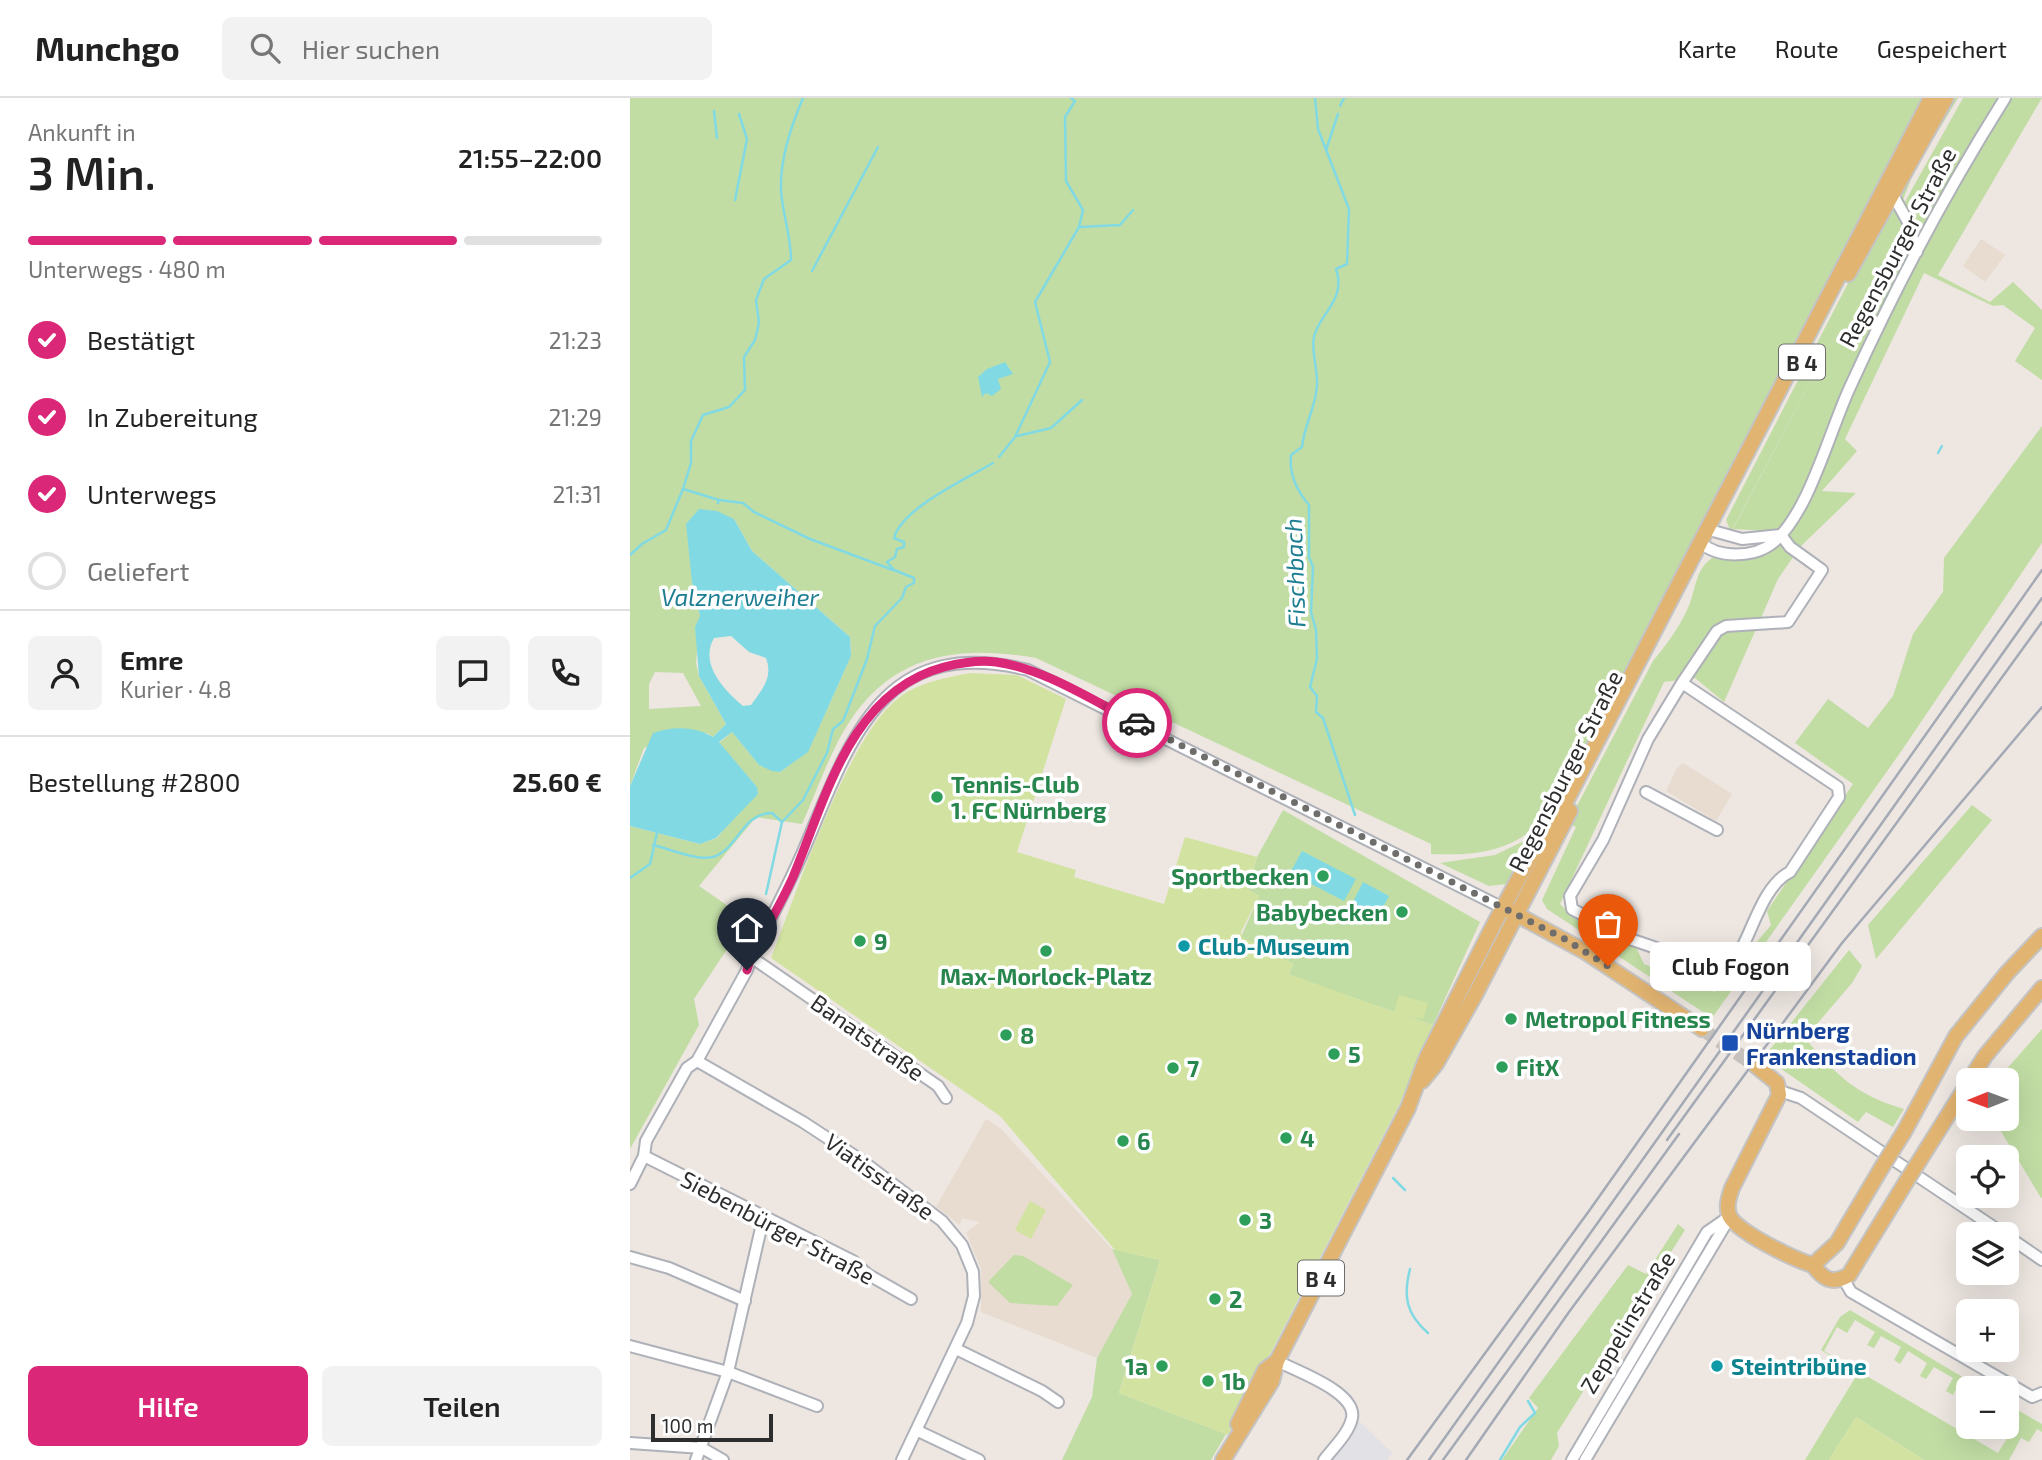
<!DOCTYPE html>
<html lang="de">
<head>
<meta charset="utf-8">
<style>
	body { margin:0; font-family:"Exo 2",sans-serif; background:#f2f2f2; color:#222; height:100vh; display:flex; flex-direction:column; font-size:26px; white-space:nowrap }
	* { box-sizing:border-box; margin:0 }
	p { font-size:23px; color:#767676 }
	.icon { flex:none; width:38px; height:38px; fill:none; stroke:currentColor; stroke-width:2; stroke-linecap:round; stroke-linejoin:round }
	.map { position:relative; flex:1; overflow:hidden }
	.side { display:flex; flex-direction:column; background:#fff; width:630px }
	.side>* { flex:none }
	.needle { width:46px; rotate:269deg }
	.buttons { position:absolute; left:1326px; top:970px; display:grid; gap:14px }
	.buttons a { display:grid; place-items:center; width:63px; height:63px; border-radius:10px; background:#fff; box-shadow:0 7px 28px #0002; font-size:35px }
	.scale { position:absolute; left:21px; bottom:18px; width:122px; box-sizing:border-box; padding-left:7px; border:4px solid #2d2d2d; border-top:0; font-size:19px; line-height:24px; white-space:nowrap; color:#2d2d2d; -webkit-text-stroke:5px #fff; paint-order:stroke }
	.pin { position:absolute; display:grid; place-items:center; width:60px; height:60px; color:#fff; margin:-72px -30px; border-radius:50% 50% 50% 0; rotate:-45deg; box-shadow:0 0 7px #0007 }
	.pin .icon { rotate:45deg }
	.courier { position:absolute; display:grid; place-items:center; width:70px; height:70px; margin:-35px; border:5px solid #db2777; border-radius:50%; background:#fff; color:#222; box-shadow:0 2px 9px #0007 }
	.bubble { position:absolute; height:49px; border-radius:10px; background:#fff; box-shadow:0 7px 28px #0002; font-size:23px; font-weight:600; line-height:49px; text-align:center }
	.summary em { font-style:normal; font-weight:600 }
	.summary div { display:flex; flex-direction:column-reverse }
	.summary { display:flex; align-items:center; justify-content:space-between; height:119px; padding:0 28px }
	h1 { font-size:46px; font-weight:600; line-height:52px }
	.bar { display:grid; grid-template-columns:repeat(4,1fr); gap:10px 7px; align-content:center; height:84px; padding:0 28px }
	.bar i { height:9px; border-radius:5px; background:#e0e0e0 }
	.bar .active { background:#db2777 }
	.bar p { grid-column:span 4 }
	.line { display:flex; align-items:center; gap:18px; padding:0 28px; border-top:2px solid #e0e0e0 }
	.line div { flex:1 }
	.round { display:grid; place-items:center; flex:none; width:74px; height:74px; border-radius:10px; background:#f2f2f2 }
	ol { padding:0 28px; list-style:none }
	li { display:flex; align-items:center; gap:21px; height:77px }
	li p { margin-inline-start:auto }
	li .icon { padding:7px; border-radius:50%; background:#db2777; color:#fff; stroke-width:4 }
	li:last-child { color:#767676 }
	li i { width:38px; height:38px; border:4px solid #e0e0e0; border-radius:50% }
	.button { display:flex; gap:14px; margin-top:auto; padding:14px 28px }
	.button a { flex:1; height:80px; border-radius:10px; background:#db2777; color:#fff; font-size:28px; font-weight:600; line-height:80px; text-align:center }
	.button a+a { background:#f2f2f2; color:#222 }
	header { display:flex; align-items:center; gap:42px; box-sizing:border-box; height:98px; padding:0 35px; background:#fff; border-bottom:2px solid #e0e0e0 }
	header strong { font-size:33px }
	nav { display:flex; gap:38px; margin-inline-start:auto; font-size:24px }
	.search { width:490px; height:63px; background:#f2f2f2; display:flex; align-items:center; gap:18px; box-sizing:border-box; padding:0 24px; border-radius:10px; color:#767676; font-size:26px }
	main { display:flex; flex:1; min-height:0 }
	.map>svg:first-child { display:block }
	.industrial { fill:#e1e1e6 }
	.education { fill:#e8dcd0 }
	.green { fill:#c1dda4; fill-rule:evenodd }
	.pitch { fill:#d2e3a1 }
	.water { fill:#81dae3; fill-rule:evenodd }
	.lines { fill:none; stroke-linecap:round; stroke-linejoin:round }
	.stream { stroke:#81dae3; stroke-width:2.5 }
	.major-tunnel { stroke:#c7c1bd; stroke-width:14; stroke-dasharray:14 7; stroke-linecap:butt }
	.minor-casing { stroke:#aeb1b8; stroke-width:14 }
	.major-casing { stroke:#c4c4c4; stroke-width:18 }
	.minor { stroke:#fff; stroke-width:10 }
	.major { stroke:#e2b471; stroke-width:14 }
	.rail { stroke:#a4aab5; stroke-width:2.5 }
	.major-bridge-casing { stroke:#c4c4c4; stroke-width:18; stroke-linecap:butt }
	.major-bridge { stroke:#e2b471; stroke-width:14 }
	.done { stroke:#706e6c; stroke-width:7; stroke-dasharray:0 12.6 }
	.route { stroke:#db2777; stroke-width:9 }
	.leisure-dot { fill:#2e9e5b; stroke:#fff; stroke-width:2.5 }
	.culture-dot { fill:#0f9aa8; stroke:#fff; stroke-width:2.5 }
	.transit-dot { fill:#1a4fb4; stroke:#fff; stroke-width:2.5 }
	.labels { text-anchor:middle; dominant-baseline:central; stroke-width:7; stroke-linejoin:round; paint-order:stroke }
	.shield { fill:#fff; stroke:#6c6c6c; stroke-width:2 }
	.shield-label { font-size:21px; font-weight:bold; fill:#2d2d2d }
	.street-label { font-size:23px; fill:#2d2d2d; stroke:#fff }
	.leisure-label { font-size:23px; font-weight:bold; fill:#27864d; stroke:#fff; text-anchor:start }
	.culture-label { font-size:23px; font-weight:bold; fill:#0d838f; stroke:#fff; text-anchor:start }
	.transit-label { font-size:23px; font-weight:bold; fill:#164399; stroke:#fff; text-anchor:start }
	.water-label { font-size:24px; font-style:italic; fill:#1d7e92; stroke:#fff }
</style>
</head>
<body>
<header>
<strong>Munchgo</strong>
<div class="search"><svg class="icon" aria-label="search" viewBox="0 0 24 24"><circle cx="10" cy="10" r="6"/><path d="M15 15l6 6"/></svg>Hier suchen</div>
<nav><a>Karte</a><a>Route</a><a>Gespeichert</a></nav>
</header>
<main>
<section class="side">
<div class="summary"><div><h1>3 Min.</h1><p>Ankunft in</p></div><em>21:55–22:00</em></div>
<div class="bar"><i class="active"></i><i class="active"></i><i class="active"></i><i></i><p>Unterwegs · 480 m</p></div>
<ol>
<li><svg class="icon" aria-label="check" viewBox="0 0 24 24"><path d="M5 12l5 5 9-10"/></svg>Bestätigt<p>21:23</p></li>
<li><svg class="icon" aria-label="check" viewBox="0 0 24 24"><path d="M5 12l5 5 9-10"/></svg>In Zubereitung<p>21:29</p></li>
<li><svg class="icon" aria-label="check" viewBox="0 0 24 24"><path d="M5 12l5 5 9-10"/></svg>Unterwegs<p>21:31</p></li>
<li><i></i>Geliefert</li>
</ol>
<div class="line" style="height:126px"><a class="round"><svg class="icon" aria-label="person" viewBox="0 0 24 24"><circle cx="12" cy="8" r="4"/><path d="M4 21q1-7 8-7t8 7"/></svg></a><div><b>Emre</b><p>Kurier · 4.8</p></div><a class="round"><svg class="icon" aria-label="chat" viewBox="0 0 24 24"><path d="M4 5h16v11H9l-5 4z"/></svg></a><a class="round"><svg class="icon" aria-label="phone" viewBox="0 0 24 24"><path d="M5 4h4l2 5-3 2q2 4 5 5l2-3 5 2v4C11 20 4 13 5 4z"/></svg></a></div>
<div class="line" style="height:91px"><div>Bestellung #2800</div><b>25.60 €</b></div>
<div class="button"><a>Hilfe</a><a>Teilen</a></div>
</section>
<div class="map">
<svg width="1412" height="1362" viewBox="0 0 1412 1362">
	<rect width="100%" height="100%" fill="#ede6e1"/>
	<path class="industrial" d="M728 1322 762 1355 757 1362H699Z"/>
	<g class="education">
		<path d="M1351 141 1375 157 1355 184 1333 168Z"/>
		<path d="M1053 665 1102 696 1086 723 1036 693 1047 670Z"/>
		<path d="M356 1021 370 1030 482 1151 502 1196 467 1260 351 1214V1171L336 1134 350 1124 332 1120 330 1127 306 1109Z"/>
	</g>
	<g class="green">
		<path d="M0 0H1298L928 704C893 751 857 758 801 756V746L406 560C332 547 265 554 220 623 200 653 187 693 172 726L126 719 69 788 117 821 64 901 69 927 0 1051V728L70 746 87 740 127 689 89 645 102 634 129 667 150 674 178 653 221 558 220 539 122 453 104 421 62 484 70 518 66 565 69 578 96 626 83 639 77 635 14 650 0 688ZM25 574 53 575 71 608 19 611V586Z"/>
		<path d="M1322 0H1328L1284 73 1267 118 1333 0H1412L1308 177 1360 204 1383 184 1412 212V282L1385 263 1405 230 1373 207 1363 208 1294 175 1215 341 1227 353 1192 393 1226 395 1170 449 1148 481 1094 604 1065 580 1034 584 930 806 945 821 1006 849 1014 866 1085 894 1141 827 1137 813 1223 686 1165 645 1198 601 1238 630 1263 598 1283 536 1313 494 1314 460 1412 328V445L1270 655 1082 920 917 811 912 802 946 729 938 725 1023 563C1037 546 1052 526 1060 505 1066 489 1066 471 1082 460 1116 454 1137 464 1162 434L1103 431 1251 150 1101 434 1096 422 1232 158Z"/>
		<path d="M1342 707 1362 722 1246 861 1238 827Z"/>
		<path d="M653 712 850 824 803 927 674 883 659 876 663 866 611 839 629 798 618 792 627 759Z"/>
		<path d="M898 741 877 786 859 788 810 765 865 757Z"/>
		<path d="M1219 852 1232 868 1222 885 1175 940C1206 977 1226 997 1274 1011L1263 1029 1236 1014 1228 1024 1134 959Z"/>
		<path d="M1412 931V1099L1411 1100 1363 1020H1377V982H1367Z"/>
		<path d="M1048 1126 1055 1132 927 1335 929 1348 921 1362H872L908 1310 899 1300 998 1167 1016 1176Z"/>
		<path d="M482 1151 530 1162 489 1295 596 1336 581 1362H432L462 1299 467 1260 502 1196Z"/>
		<path d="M384 1157 393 1158 443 1187 427 1208 380 1205 358 1184Z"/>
		<path d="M1220 1212 1351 1290H1340L1330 1284 1323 1297 1316 1293 1323 1280 1304 1269 1296 1281 1290 1278 1297 1265 1278 1253 1270 1266 1264 1262 1271 1249 1251 1238 1244 1250 1237 1247 1245 1234 1225 1222 1217 1235 1207 1229 1194 1253 1368 1355 1390 1319 1383 1315 1377 1325V1306L1412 1326V1334L1407 1331 1399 1344 1391 1340 1379 1362H1294L1226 1319 1199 1362H1175L1228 1275 1191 1252 1210 1219Z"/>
	</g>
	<g class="pitch">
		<path d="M340 575 387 577 436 601 387 754 446 772 444 779 534 806 555 739 627 759 618 792 629 798 611 834 612 839 663 866 659 876 764 914 769 897 798 905 793 921 777 918 803 927 769 1007 598 1337 489 1295 530 1162 485 1152 370 1018 141 860C166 797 218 636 270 599 290 584 316 580 340 575Z"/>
		<path d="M400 1103 416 1112 401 1141 385 1132Z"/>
		<path d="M1226 1319 1294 1362H1199Z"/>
	</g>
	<g class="water">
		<path d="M375 264 383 276 368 281 371 291 362 298 356 295 352 299 348 279 357 271Z"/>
		<path d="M69 411 87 413 104 421 122 453 220 539 221 558 178 654 150 674 142 673 129 667 102 634 89 644 127 689 128 696 86 740 70 746 0 728V688L23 635C42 628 65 628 83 639L96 626 69 578 65 529 70 518 62 484 56 426ZM101 538 119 554 136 560C143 580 133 590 121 607L113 608C94 592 69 566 84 540Z"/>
		<path d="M672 753 726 781 714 803 660 775Z"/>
		<path d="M733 784 759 798 748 819 722 806Z"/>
	</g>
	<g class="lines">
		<g class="stream">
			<path d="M685 0 688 31 719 111 717 166 706 171C717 202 688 217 684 239 681 253 688 272 687 287 686 309 674 327 672 349L661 357C659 376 667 393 679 407V459L683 469 681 514 686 532 687 561 680 589 687 598 686 614 693 620 725 717"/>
			<path d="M710 8 714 0"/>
			<path d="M84 13 87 40"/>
			<path d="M696 52 708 16"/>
			<path d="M105 102 117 41 109 16"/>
			<path d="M450 129 490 127 503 112"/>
			<path d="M182 173 248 49"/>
			<path d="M387 338 421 330 452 302"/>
			<path d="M1308 355 1312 348"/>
			<path d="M369 359 385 339 420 264 405 204 449 129 453 112 436 83 435 19 445 3 441 0"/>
			<path d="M89 402 113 405 124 414 180 441 263 472"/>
			<path d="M88 405 89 402 53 391 61 365V343L73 317 99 309 115 292 114 259 125 242 129 225 126 202 134 181 161 162C161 137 152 115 151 91 150 60 161 28 173 0"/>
			<path d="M0 457 12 446 36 432 53 391"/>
			<path d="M23 747C40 751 67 763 83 759 109 751 111 715 142 715L152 724"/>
			<path d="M0 780 20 766 27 735"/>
			<path d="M136 796 152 724 173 702 197 655 203 631 213 623 237 561 245 528 272 500 276 489 284 485V480L264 472 257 464 265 459 267 451 274 449V444L264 440C272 410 336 381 363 365"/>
			<path d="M763 1080 775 1092"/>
			<path d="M780 1171C773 1198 776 1216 798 1235"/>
			<path d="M870 1362 890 1329 905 1315 898 1303"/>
		</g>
		<path class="major-tunnel" d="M1072 931 1126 968"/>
		<g class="minor-casing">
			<g id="minor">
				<path d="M1263 97 1278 124 1287 154"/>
				<path d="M1076 431 1112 441 1151 437"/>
				<path d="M1070 444C1088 461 1125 460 1144 444 1180 413 1200 331 1221 287 1266 188 1317 92 1375 0"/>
				<path d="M1052 585 1018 641 973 742 940 798 942 811 994 839 1038 854 1078 886H1086C1093 877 1101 869 1107 859 1122 835 1133 787 1160 774L1209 699 1208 689 1052 585 1087 533 1096 528 1158 524 1192 472 1160 449 1151 437"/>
				<path d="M1016 694 1087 732"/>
				<path d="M121 859 308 988 316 1000"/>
				<path d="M67 963 173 1024 231 1062 312 1123 332 1147 343 1174 344 1198 337 1225 272 1362"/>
				<path d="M1150 993 1171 1000 1374 1136"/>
				<path d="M14 1058 223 1163 237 1176 281 1201"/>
				<path d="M0 1086 14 1058 16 1043 57 970 67 963 117 872 121 859C140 822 159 787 175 749 221 640 253 536 398 572L873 810"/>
				<path d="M1377 1138 1412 1162"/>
				<path d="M0 1159 39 1170 115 1203"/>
				<path d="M1213 1180 1221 1194 1402 1299 1412 1295"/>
				<path d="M0 1248 98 1274 187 1308"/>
				<path d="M326 1251 412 1293 428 1304"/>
				<path d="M647 1263C666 1273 727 1294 722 1320 719 1335 703 1350 694 1362"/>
				<path d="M288 1333 349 1362"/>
				<path d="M0 1345 72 1350 93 1362"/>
				<path d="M66 1362 98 1274 134 1117"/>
				<path d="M942 1362 1077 1134 1100 1118"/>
				<path d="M955 1362 1097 1124"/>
			</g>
		</g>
		<g class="major-casing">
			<g id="major">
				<path d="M1218 176 1316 0"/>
				<path d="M880 813 954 853 1072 931"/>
				<path d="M1126 968 1147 985 1149 997 1102 1090C1099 1099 1096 1107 1099 1117 1105 1133 1165 1162 1183 1167"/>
				<path d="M792 983 806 966 845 897 940 713"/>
				<path d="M1274 1034 1326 938 1377 875 1412 838"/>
				<path d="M1298 1049 1355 958 1412 890"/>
				<path d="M1183 1167C1193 1181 1202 1187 1219 1177L1276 1084"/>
				<path d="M1183 1167 1207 1145 1252 1069"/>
				<path d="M608 1326 635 1272 647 1263"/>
				<path d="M593 1362 642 1283 647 1263 778 1010 796 961 862 830 904 752 932 711 1301 0"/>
			</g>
		</g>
		<use href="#minor" class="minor"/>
		<use href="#major" class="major"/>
		<g class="rail">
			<path d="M1037 1042 1412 524"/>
			<path d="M777 1362 959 1113 1412 472"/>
			<path d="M799 1362 1412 500"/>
			<path d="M813 1362 1049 1036"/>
			<path d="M836 1362 939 1214 1212 845 1412 609"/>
		</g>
		<g class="major-bridge-casing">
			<g id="major-bridge">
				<path d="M1252 1069 1274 1034"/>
				<path d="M1276 1084 1298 1049"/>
			</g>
		</g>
		<use href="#major-bridge" class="major-bridge"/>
	</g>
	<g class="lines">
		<path class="done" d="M507 625 933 840 978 868"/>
		<path class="route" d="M117 872 121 859C135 832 151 806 163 779 196 700 220 594 314 569 330 565 350 562 366 564 416 571 463 603 507 625"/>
	</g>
	<g class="leisure-dot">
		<circle cx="307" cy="699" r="7"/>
		<circle cx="693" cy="778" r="7"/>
		<circle cx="772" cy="814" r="7"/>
		<circle cx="230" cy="843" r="7"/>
		<circle cx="416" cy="853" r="7"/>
		<circle cx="881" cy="921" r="7"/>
		<circle cx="376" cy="937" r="7"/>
		<circle cx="704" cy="956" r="7"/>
		<circle cx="872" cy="969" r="7"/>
		<circle cx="543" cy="970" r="7"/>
		<circle cx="656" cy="1040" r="7"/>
		<circle cx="493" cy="1043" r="7"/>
		<circle cx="615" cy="1122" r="7"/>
		<circle cx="585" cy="1201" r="7"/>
		<circle cx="532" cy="1268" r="7"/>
		<circle cx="578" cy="1283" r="7"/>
	</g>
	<g class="culture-dot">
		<circle cx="554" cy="848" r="7"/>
		<circle cx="1087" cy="1268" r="7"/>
	</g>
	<rect class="transit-dot" x="1091" y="936" width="18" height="18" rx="3.5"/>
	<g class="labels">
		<g class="shield">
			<rect x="1149" y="246.5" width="46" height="35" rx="5"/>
			<rect x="668" y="1162.5" width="46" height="35" rx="5"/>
		</g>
		<g class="shield-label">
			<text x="1172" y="264">B 4</text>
			<text x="691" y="1180">B 4</text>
		</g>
		<g class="street-label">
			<text transform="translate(1267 149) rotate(-62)">Regensburger Straße</text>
			<text transform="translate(935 673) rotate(-63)">Regensburger Straße</text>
			<text transform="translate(238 939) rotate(35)">Banatstraße</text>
			<text transform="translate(250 1078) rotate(36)">Viatisstraße</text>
			<text transform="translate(148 1129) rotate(28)">Siebenbürger Straße</text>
			<text transform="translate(997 1224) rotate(-59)">Zeppelinstraße</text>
		</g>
		<g class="leisure-label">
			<text x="321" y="686">Tennis-Club<tspan x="321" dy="26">1. FC Nürnberg</tspan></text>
			<text x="679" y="778" text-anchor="end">Sportbecken</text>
			<text x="758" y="814" text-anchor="end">Babybecken</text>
			<text x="244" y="843">9</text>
			<text x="416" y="878" text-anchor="middle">Max-Morlock-Platz</text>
			<text x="895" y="921">Metropol Fitness</text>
			<text x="390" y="937">8</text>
			<text x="718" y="956">5</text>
			<text x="886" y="969">FitX</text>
			<text x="557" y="970">7</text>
			<text x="670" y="1040">4</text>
			<text x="507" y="1043">6</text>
			<text x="629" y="1122">3</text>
			<text x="599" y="1201">2</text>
			<text x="518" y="1268" text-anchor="end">1a</text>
			<text x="592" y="1283">1b</text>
		</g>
		<g class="culture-label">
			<text x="568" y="848">Club-Museum</text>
			<text x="1101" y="1268">Steintribüne</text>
		</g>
		<g class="transit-label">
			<text x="1116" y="932">Nürnberg<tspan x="1116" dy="26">Frankenstadion</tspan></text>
		</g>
		<g class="water-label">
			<text transform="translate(664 475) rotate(-92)">Fischbach</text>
			<text x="110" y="498">Valznerweiher</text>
		</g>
	</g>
</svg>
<div class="buttons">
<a><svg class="needle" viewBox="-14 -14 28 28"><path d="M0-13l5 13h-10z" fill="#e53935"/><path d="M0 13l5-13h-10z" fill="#767676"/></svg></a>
<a><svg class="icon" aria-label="locate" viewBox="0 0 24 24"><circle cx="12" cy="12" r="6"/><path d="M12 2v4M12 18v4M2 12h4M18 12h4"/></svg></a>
<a><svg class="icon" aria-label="layers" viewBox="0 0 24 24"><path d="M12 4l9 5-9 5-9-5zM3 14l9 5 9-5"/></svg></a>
<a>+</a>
<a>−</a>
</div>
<div class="scale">100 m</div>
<div class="pin" style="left:978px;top:868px;background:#ea580c"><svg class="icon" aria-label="bag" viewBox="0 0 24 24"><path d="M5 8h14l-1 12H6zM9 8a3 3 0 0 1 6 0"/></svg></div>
<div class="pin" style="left:117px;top:872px;background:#1f2937"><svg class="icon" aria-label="home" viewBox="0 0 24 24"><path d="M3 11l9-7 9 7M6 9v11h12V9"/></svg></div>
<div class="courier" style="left:507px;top:625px"><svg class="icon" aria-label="car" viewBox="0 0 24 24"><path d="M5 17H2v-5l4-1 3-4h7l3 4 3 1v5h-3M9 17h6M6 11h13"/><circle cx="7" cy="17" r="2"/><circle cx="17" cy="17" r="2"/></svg></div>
<div class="bubble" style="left:1020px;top:844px;width:161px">Club Fogon</div>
</div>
</main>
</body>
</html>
